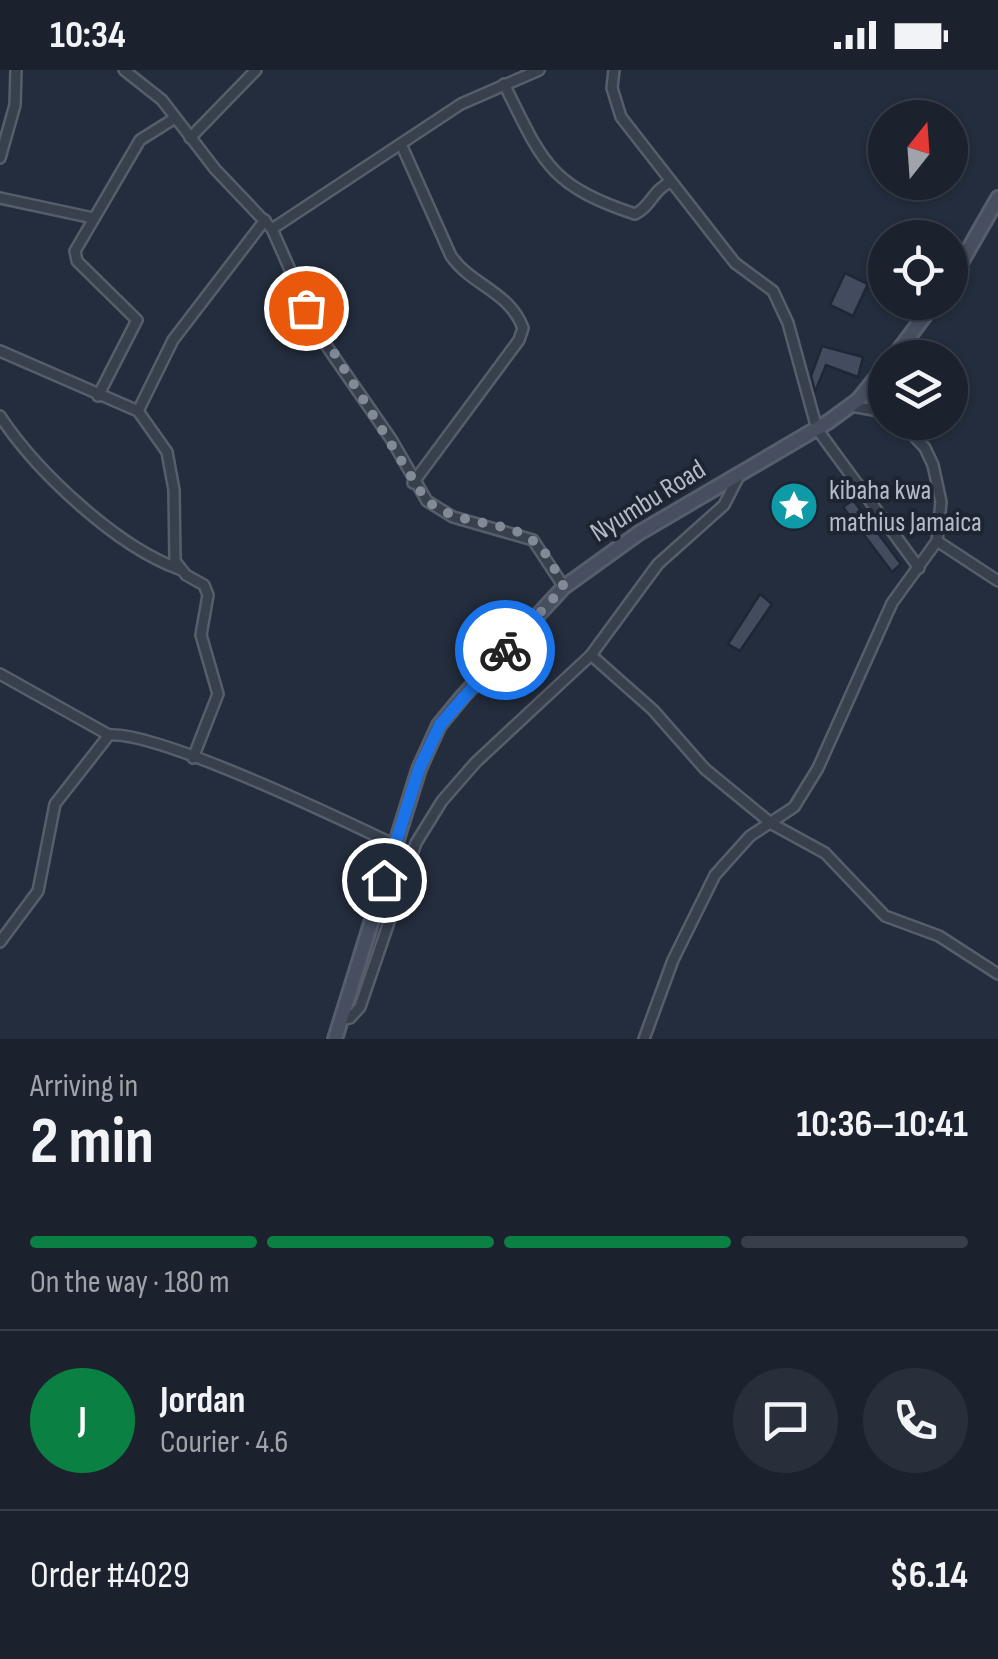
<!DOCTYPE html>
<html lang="en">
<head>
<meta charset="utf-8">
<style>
	body { margin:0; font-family:"Sofia Sans Condensed",sans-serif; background:#282f3a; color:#f1f3f6; height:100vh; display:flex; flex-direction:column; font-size:38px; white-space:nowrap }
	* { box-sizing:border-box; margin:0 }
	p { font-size:32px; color:#a0a4aa }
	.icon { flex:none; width:55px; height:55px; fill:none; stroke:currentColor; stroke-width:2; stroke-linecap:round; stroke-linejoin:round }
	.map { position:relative; height:969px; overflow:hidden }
	.drawer { display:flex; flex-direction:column; background:#1b222e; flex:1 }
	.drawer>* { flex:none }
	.needle { width:65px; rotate:17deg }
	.fabs { position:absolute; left:868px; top:30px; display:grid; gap:20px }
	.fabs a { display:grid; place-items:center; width:100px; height:100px; border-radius:50%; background:#1b222e; box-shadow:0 2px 8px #0004,0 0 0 2px #393f4a; font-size:50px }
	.pin { position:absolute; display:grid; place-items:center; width:85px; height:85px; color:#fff; margin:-42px; border:5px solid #fff; border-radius:50%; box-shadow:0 2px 10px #0007 }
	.courier { position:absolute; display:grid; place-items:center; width:100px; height:100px; margin:-50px; border:8px solid #1a73e8; border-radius:50%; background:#fff; color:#222; box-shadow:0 2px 12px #0007 }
	.overview em { font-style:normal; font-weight:700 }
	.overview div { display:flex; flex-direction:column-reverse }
	.overview { display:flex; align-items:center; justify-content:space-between; height:170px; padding:0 30px }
	h1 { font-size:65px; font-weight:700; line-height:75px }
	.bar { display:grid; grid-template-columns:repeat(4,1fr); gap:15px 10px; align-content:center; height:120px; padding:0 30px }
	.bar i { height:12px; border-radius:8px; background:#393f4a }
	.bar .current { background:#0b8043 }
	.bar p { grid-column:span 4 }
	.line { display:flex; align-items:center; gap:25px; padding:0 30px; border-top:2px solid #393f4a }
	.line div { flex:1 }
	.round { display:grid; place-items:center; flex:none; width:105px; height:105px; border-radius:52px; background:#282f3a }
	.status { display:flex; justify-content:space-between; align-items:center; height:70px; padding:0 50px; background:#1b222e; direction:ltr }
	.status svg { height:28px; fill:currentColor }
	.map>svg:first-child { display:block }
	.building { fill:#434c5f; stroke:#1f2634; stroke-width:2.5 }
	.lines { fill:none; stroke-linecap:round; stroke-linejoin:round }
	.street-casing { stroke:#565d6b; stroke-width:14 }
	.secondary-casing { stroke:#565d6b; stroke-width:18 }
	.street { stroke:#383f4d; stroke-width:9 }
	.secondary { stroke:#464e60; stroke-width:12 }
	.done { stroke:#828997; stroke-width:10; stroke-dasharray:0 18 }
	.route { stroke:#1a73e8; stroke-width:12 }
	.labels { text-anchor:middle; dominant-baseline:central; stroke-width:8; stroke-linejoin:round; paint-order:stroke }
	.poi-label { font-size:28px; fill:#b4bac8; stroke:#1d2432; text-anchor:start }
	.street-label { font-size:28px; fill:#b4bac8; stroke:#1d2432 }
</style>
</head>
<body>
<div class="status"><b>10:34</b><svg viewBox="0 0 49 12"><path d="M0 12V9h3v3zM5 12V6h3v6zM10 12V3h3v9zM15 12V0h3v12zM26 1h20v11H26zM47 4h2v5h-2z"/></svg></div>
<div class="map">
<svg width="998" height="969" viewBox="0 0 998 969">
	<rect width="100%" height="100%" fill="#242d3d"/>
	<g class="building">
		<path d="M845 203 868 214 853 246 830 235Z"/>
		<path d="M822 276 863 287 858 307 826 295 815 322 811 306Z"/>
		<path d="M853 430 901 494 892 502 843 437Z"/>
		<path d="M760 524 772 534 740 581 728 574Z"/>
	</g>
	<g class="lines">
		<g class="street-casing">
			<g id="street">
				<path d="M124 0 162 30 215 99 272 159 319 265 391 369 427 431 453 447 533 470 564 517"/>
				<path d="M614 0 612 18 621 47 735 193 773 221 788 253 817 359 919 498"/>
				<path d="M504 14C543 92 548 115 635 144 651 137 653 119 671 112"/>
				<path d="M190 68 256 0"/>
				<path d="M401 74 451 186C472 216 509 221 523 258L519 270 413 413"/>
				<path d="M0 88 15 35 16 0"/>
				<path d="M0 128 93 148"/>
				<path d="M272 159 461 34 539 0"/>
				<path d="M0 281 138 341"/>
				<path d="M98 326 137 250 77 191 75 181 140 70 175 48"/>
				<path d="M851 336 885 342"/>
				<path d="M0 346C37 402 116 476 179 499"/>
				<path d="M937 471 998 511"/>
				<path d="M591 585 653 640 705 699 772 754 825 783 885 846 939 866 998 904"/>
				<path d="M0 604 109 665"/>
				<path d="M193 688 218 624 201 565 208 525 204 515 186 505 175 491 174 420 167 382 138 341 173 270 265 150"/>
				<path d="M0 872 38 821 55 734 109 665C158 661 343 750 395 775"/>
				<path d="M340 950 350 948 360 937 416 773 442 731 476 692 591 585 658 494 724 435 741 402"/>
				<path d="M644 969 673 890 715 805 750 766 794 737 818 698 892 533 937 471 941 432 933 395 925 378 901 352"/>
			</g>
		</g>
		<g class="secondary-casing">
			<g id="secondary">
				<path d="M950 212 998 128"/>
				<path d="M893 288 935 232"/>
				<path d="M335 969 419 699 439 655 463 626 564 517 639 463 828 352 858 330 885 297"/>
			</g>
		</g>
		<use href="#street" class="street"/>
		<use href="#secondary" class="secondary"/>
	</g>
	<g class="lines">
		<path class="done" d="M306 238 426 430C460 458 502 448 532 470 547 480 555 501 564 517L505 580"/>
		<path class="route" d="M384 810 419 699 440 655 505 580"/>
	</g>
	<defs>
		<g id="sight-disc" transform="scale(2.5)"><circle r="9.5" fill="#0f9aa8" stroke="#1d2432"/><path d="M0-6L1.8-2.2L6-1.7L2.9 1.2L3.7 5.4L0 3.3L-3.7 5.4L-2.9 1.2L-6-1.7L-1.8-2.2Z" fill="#fff"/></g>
	</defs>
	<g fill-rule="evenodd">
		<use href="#sight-disc" x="794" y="436"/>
	</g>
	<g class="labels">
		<g class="poi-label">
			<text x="829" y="420">kibaha kwa<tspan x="829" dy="32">mathius Jamaica</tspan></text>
		</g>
		<g class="street-label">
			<text transform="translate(648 431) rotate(-32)">Nyumbu Road</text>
		</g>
	</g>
</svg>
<div class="fabs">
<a><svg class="needle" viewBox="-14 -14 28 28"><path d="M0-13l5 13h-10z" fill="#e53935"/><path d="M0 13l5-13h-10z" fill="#a0a4aa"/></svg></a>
<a><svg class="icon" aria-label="locate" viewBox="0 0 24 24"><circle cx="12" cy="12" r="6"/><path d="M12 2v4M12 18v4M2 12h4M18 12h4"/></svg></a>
<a><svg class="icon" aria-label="layers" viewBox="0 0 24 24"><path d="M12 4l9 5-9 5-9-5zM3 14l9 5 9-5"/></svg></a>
</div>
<div class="pin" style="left:306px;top:238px;background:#ea580c"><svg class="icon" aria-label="bag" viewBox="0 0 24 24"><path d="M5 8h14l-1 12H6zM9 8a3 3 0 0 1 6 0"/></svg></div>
<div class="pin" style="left:384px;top:810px;background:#1f2937"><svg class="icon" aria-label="home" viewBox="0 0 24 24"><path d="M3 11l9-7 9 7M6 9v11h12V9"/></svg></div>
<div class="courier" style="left:505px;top:580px"><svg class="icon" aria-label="bike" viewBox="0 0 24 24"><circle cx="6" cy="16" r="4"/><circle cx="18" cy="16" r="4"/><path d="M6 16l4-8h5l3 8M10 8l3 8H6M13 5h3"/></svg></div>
</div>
<section class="drawer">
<div class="overview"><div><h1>2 min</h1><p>Arriving in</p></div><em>10:36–10:41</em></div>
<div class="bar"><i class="current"></i><i class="current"></i><i class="current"></i><i></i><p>On the way · 180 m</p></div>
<div class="line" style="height:180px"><b class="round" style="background:#0b8043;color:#fff">J</b><div><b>Jordan</b><p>Courier · 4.6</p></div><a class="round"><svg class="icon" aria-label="chat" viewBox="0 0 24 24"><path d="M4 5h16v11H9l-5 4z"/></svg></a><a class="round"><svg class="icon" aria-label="phone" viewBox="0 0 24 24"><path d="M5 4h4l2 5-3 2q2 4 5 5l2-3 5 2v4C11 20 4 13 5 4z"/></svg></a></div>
<div class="line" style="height:130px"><div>Order #4029</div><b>$6.14</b></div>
</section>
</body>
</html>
